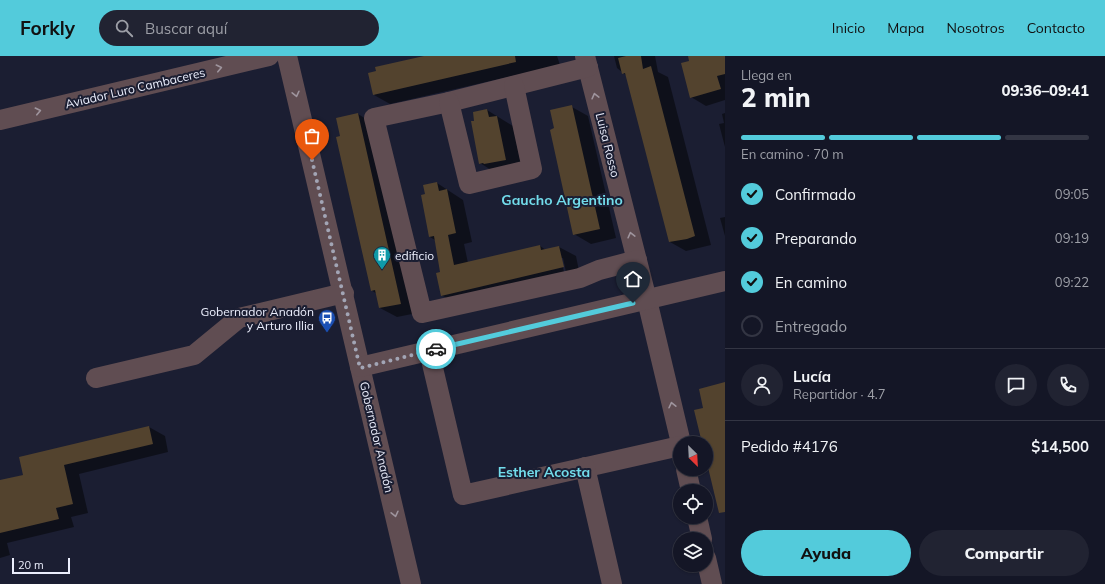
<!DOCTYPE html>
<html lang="es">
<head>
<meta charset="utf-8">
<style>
	body { margin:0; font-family:Mulish,sans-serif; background:#212332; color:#f1f3f6; height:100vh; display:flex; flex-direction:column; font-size:15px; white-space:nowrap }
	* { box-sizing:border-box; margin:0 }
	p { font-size:13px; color:#9d9fa7 }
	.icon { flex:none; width:22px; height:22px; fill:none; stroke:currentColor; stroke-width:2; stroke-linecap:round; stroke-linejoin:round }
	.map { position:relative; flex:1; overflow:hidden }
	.sheet { display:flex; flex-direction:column; background:#141626; width:380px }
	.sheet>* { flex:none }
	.needle { width:26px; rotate:156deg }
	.fabs { position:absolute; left:673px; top:380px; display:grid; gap:8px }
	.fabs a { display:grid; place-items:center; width:40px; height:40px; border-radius:50%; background:#141626; box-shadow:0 1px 3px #0004,0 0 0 1px #333543; font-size:20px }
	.scale { position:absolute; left:12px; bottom:10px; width:58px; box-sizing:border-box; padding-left:4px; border:2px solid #ebeefc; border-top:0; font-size:11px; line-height:14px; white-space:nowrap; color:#ebeefc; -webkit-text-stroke:3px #1b1e32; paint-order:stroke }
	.pin { position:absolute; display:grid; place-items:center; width:34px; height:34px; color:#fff; margin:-41px -17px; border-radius:50% 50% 50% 0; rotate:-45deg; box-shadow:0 0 4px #0007 }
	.pin .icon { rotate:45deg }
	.courier { position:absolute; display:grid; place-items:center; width:40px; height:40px; margin:-20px; border:3px solid #53cbdb; border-radius:50%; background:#fff; color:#222; box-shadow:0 1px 5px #0007 }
	.summary em { font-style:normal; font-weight:800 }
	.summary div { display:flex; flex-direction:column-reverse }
	.summary { display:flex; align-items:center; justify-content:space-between; height:68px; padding:0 16px }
	h1 { font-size:26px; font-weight:800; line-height:30px }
	.bar { display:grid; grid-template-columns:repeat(4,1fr); gap:6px 4px; align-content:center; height:48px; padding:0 16px }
	.bar i { height:5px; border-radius:3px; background:#333543 }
	.bar .current { background:#53cbdb }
	.bar p { grid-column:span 4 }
	.line { display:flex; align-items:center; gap:10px; padding:0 16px; border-top:1px solid #333543 }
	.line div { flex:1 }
	.round { display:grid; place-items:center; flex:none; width:42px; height:42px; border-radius:21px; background:#212332 }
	ol { padding:0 16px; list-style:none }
	li { display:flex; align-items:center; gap:12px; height:44px }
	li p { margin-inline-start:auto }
	li .icon { padding:4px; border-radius:50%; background:#53cbdb; color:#111; stroke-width:4 }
	li:last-child { color:#9d9fa7 }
	li i { width:22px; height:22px; border:2px solid #333543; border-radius:50% }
	.action { display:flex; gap:8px; margin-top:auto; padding:8px 16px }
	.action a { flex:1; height:46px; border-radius:24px; background:#53cbdb; color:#111; font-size:16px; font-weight:800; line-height:46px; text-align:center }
	.action a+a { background:#212332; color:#f1f3f6 }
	header { display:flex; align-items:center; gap:24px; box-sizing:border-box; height:56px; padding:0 20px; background:#53cbdb; color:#111 }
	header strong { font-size:19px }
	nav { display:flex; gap:22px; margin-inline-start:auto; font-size:14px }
	.search { width:280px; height:36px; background:#212332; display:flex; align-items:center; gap:10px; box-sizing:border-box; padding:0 14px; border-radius:22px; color:#9d9fa7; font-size:15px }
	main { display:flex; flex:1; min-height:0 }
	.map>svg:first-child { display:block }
	.shadow { fill:#0007; fill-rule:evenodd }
	.building { fill:#53432e }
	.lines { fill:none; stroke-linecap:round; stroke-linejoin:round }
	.street { stroke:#604d52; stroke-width:20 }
	.oneway { stroke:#9f959e }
	.done { stroke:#a2a5b5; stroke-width:4; stroke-dasharray:0 7.2 }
	.route { stroke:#53cbdb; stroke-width:5 }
	.labels { text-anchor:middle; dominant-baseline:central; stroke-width:4; stroke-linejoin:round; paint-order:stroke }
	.street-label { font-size:12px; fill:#ebeefc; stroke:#1b1e32 }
	.poi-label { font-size:12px; fill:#ebeefc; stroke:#1b1e32; text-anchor:start }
	.quarter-label { font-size:14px; font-weight:bold; fill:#72dceb; stroke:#1b1e32 }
</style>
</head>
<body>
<header>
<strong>Forkly</strong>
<div class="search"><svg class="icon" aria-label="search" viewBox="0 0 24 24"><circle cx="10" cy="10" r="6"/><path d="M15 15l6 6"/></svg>Buscar aquí</div>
<nav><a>Inicio</a><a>Mapa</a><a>Nosotros</a><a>Contacto</a></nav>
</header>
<main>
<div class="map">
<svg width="725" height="528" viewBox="0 0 725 528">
	<rect width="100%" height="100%" fill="#1b1e32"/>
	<g class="shadow">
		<path d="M429 0H557L560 9 390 48 374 39Z"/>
		<path d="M614 0H655L658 16 668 21 711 189 686 195 670 186 627 20 617 12Z"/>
		<path d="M692 0H725V44L706 50 691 41 690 6Z"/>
		<path d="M572 51 588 60 616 182 591 188 574 178 555 73Z"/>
		<path d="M487 54 513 70 522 113 496 117 480 107 476 65Z"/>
		<path d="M725 57V91L719 68 724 67 722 58Z"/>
		<path d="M358 58 374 68 417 257 397 261 380 252 377 238 371 234Z"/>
		<path d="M437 127 463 144 472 186 464 188 468 207 540 190 546 194 559 191 576 200 580 220 458 248 441 239 442 217 435 184 430 181 426 139ZM561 202H563L566 216H564Z"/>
		<path d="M725 161V180L720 162Z"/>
		<path d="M149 371 165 380 168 396 79 418 88 457 71 461 74 471 7 487 10 499 0 502V425L24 419Z"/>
	</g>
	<g class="building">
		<path d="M424 0H515L516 6 373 39 368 17 376 15 375 11Z"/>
		<path d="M626 0H641L643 13 651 10 695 180 687 183 669 186 625 17 622 18 618 2Z"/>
		<path d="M688 0H725V18L717 20 721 33 690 42 681 7 689 5Z"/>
		<path d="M572 49 600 173 573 179 550 74 554 72 550 54Z"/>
		<path d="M487 53 489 61 497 60 506 104 484 108 483 107 479 108 471 65H474L473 56Z"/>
		<path d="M358 57 401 248 379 252 375 234 371 235 336 81 340 80 336 62Z"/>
		<path d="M437 126 439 135 447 133 456 177 448 179 454 209 540 189 541 194 559 190 564 211 441 240 436 217 440 216 434 180 429 181 421 139 425 138 423 129Z"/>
		<path d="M725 326V456L719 457 706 403V387H702L694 354 703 352 699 333Z"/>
		<path d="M149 370 153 388 64 409 73 448 56 452 59 463 0 477V424L23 419 19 401Z"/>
	</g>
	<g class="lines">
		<g class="street">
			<path d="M287 0 411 528"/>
			<path d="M585 0 647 244 681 387"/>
			<path d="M588 11 449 46 374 62 422 257 580 222 599 214 637 204"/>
			<path d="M449 46 469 128 532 113 514 30"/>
			<path d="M0 64 269 0"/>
			<path d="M429 295 463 439 680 390"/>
			<path d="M360 311 725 225"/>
			<path d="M96 322 194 299 239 262 344 237"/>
			<path d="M585 411 612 528"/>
			<path d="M686 413 691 435"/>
			<path d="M697 461 702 483"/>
			<path d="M706 502 712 528"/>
		</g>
	</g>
	<defs><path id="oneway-chevron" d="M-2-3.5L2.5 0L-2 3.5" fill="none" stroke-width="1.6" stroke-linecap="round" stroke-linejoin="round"/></defs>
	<g class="oneway">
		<use href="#oneway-chevron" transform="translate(219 12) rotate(-13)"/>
		<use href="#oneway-chevron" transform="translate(296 38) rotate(77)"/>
		<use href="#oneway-chevron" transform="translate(595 40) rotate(-104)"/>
		<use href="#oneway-chevron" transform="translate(38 55) rotate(-13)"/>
		<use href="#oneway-chevron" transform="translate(631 179) rotate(-104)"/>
		<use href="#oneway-chevron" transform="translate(672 349) rotate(-103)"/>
		<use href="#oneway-chevron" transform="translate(395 458) rotate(77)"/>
	</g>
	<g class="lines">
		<path class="done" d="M312 104 360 312 436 293"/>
		<path class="route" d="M436 293 633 247"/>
	</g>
	<defs>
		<g id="building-pin" transform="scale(0.9)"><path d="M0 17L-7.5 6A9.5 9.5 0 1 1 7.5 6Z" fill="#0f9aa8" stroke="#1b1e32"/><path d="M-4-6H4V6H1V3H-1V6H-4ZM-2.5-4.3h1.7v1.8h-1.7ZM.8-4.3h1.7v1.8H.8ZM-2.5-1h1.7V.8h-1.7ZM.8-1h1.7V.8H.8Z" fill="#fff"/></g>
		<g id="bus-pin" transform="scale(0.9)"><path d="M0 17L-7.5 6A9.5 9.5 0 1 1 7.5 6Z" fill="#1a4fb4" stroke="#1b1e32"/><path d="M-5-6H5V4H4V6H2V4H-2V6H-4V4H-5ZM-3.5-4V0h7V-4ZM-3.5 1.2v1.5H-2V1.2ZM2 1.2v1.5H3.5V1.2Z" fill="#fff"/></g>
	</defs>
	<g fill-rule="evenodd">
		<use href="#building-pin" x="382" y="199"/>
		<use href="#bus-pin" x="327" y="262"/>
	</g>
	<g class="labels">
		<g class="street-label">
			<text transform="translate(135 32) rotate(-13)">Aviador Luro Cambaceres</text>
			<text transform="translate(608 89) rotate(76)">Luisa Rosso</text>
			<text transform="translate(377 381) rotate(77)">Gobernador Anadón</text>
		</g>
		<g class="poi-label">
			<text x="395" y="199">edificio</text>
			<text x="314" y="255" text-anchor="end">Gobernador Anadón<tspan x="314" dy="14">y Arturo Illia</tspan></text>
		</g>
		<g class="quarter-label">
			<text x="562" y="144">Gaucho Argentino</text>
			<text x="544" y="416">Esther Acosta</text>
		</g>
	</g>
</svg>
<div class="fabs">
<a><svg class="needle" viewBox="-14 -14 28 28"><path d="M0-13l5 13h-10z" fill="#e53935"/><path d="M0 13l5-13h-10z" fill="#9d9fa7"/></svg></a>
<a><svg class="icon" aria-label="locate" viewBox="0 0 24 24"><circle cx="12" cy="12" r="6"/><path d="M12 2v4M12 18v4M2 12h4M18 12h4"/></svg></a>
<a><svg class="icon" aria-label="layers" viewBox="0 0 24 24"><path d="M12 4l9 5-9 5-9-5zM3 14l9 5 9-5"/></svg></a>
</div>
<div class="scale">20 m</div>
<div class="pin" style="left:312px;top:104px;background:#ea580c"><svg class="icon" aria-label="bag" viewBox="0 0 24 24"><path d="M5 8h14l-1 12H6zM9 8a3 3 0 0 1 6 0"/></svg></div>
<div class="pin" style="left:633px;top:247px;background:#1f2937"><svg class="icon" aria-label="home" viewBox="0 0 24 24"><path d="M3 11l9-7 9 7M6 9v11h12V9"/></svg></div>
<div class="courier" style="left:436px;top:293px"><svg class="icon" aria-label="car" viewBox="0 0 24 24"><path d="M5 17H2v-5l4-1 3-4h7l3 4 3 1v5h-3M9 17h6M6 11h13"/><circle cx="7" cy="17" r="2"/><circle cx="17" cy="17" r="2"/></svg></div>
</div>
<section class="sheet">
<div class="summary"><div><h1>2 min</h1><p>Llega en</p></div><em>09:36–09:41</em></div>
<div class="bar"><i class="current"></i><i class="current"></i><i class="current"></i><i></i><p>En camino · 70 m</p></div>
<ol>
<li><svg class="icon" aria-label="check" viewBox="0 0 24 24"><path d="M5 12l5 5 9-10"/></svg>Confirmado<p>09:05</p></li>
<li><svg class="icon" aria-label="check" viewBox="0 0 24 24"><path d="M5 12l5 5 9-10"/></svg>Preparando<p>09:19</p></li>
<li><svg class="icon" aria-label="check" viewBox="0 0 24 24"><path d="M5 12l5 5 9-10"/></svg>En camino<p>09:22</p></li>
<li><i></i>Entregado</li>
</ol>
<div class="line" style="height:72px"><a class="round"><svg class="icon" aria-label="person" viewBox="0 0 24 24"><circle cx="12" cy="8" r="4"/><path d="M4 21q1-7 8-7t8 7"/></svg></a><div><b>Lucía</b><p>Repartidor · 4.7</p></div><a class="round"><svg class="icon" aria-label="chat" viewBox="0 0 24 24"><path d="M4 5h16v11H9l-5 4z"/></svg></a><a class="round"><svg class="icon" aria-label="phone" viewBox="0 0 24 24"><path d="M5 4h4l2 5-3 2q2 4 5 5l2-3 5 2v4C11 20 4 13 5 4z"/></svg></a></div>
<div class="line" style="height:52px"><div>Pedido #4176</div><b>$14,500</b></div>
<div class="action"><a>Ayuda</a><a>Compartir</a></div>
</section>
</main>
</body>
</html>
